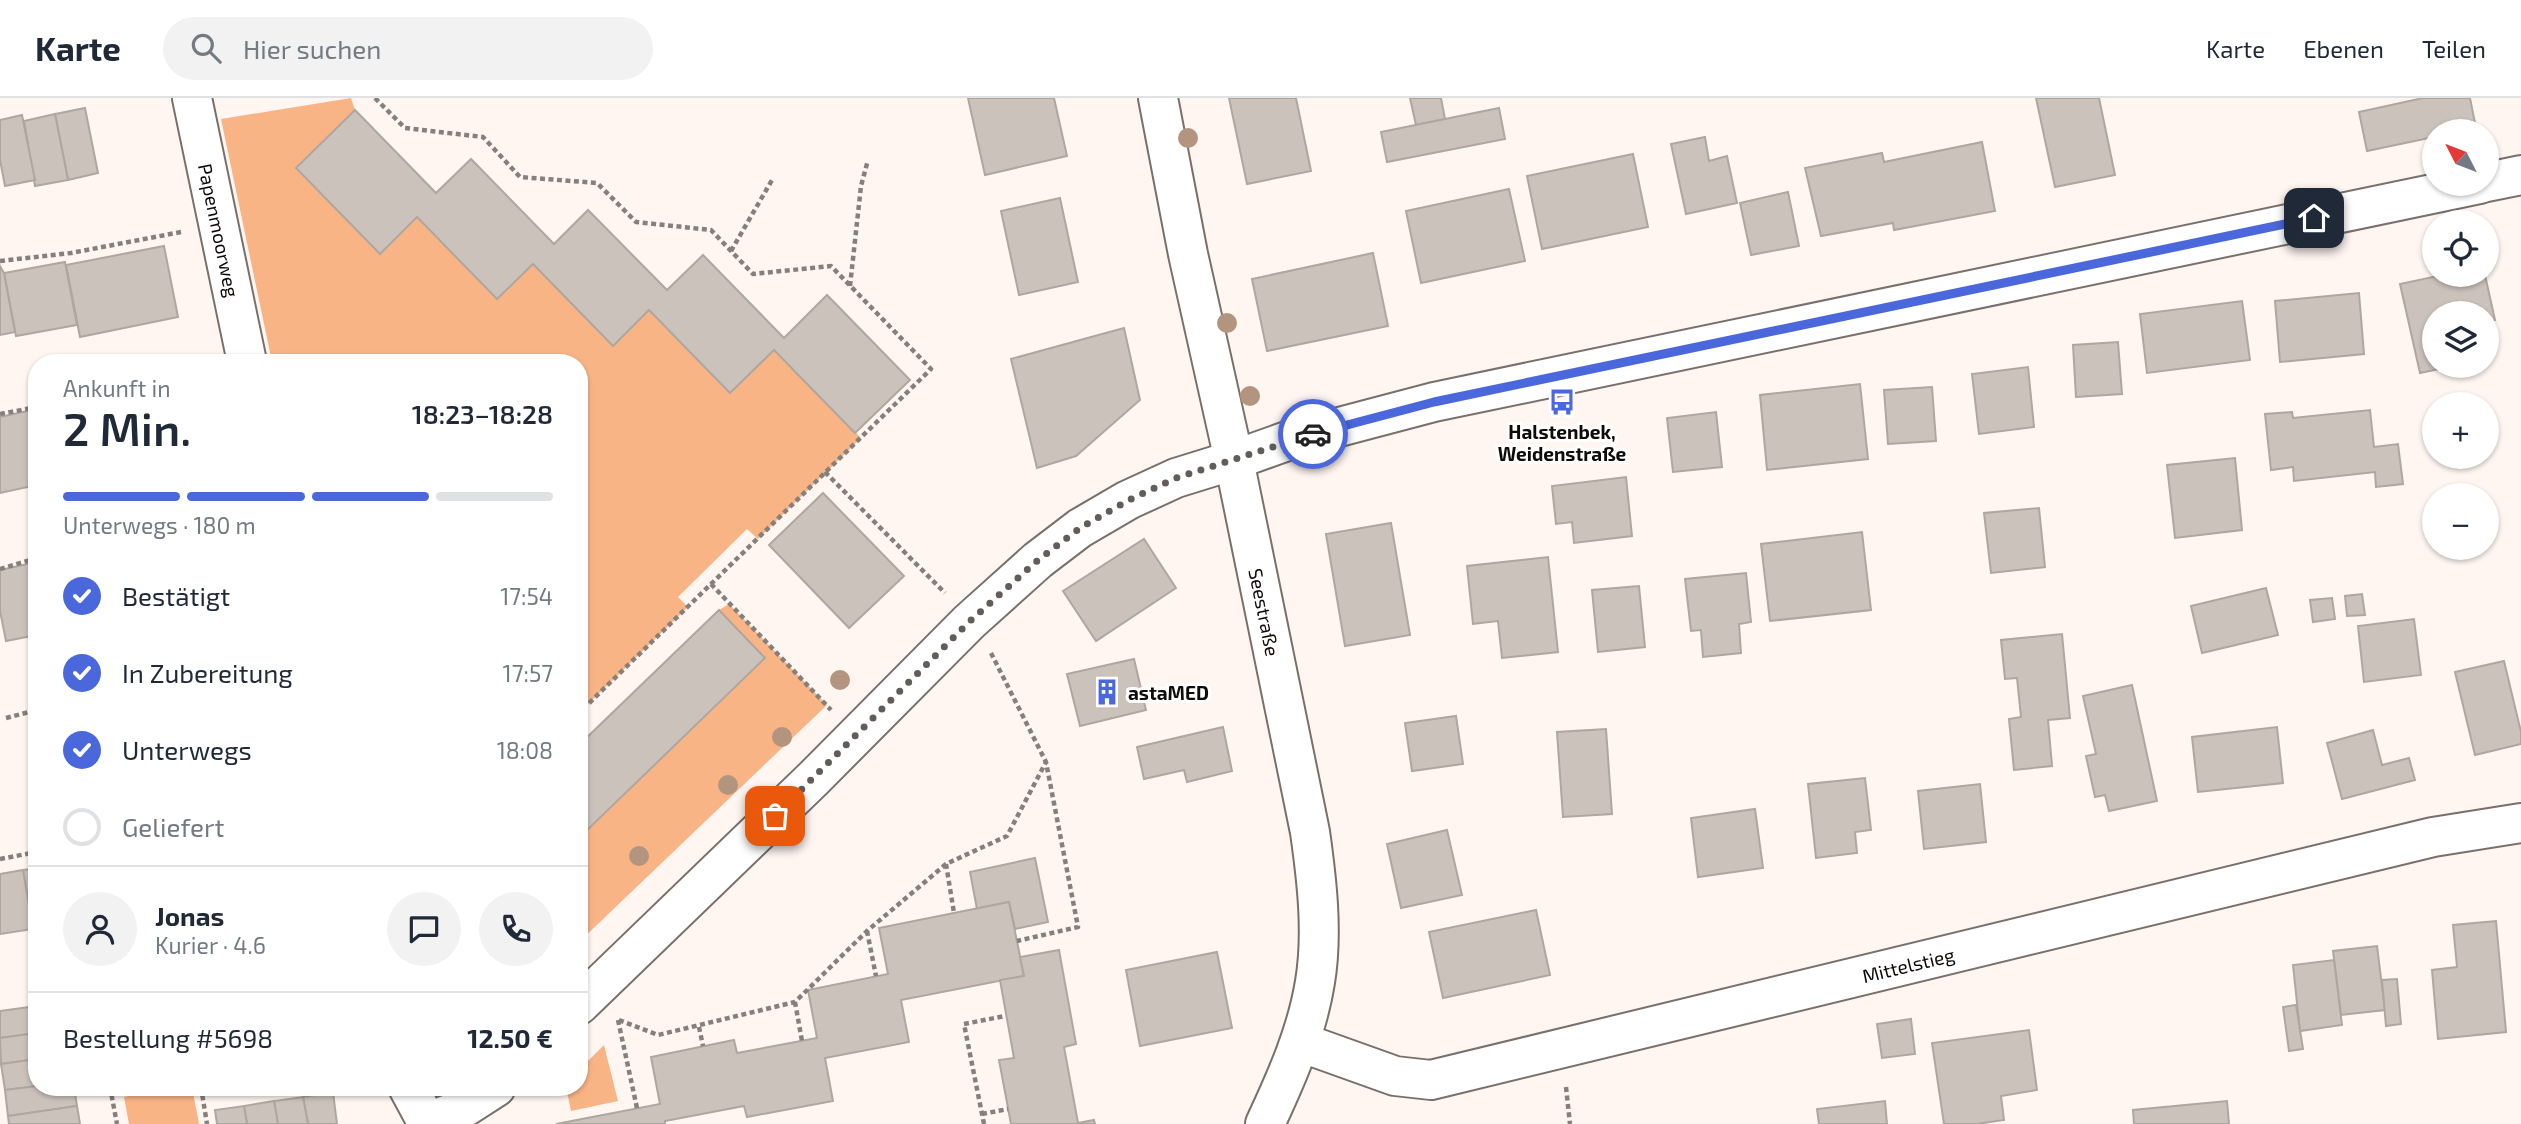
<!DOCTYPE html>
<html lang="de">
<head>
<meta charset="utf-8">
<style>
	body { margin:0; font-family:"Exo 2",sans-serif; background:#f2f2f3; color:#1f2937; height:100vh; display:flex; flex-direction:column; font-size:26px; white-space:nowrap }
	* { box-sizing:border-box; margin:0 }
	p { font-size:23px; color:#747a83 }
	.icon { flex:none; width:38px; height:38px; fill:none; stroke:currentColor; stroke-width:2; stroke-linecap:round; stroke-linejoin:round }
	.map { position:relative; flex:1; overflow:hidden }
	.panel { position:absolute; left:28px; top:256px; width:560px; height:742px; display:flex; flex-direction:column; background:#fff; border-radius:28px; box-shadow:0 2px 5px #0004 }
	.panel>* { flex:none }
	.needle { width:46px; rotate:312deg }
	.fabs { position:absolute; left:2422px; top:21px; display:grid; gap:14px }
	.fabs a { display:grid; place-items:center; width:77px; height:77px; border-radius:50%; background:#fff; box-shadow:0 2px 5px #0004; font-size:35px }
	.pin { position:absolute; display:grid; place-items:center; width:60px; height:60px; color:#fff; margin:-30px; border-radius:14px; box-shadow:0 4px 10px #0006 }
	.courier { position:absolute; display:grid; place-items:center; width:70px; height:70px; margin:-35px; border:5px solid #4a68dc; border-radius:50%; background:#fff; color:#222; box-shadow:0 2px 9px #0007 }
	.head em { font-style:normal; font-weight:600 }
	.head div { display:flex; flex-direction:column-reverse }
	.head { display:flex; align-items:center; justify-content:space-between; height:119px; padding:0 35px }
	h1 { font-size:46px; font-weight:600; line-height:52px }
	.bar { display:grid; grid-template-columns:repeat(4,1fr); gap:10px 7px; align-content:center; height:84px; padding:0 35px }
	.bar i { height:9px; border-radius:5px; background:#e0e1e3 }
	.bar .active { background:#4a68dc }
	.bar p { grid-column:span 4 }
	.line { display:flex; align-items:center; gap:18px; padding:0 35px; border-top:2px solid #e0e1e3 }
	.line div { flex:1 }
	.round { display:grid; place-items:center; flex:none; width:74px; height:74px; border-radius:37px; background:#f2f2f3 }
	ol { padding:0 35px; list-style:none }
	li { display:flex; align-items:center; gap:21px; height:77px }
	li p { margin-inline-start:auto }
	li .icon { padding:7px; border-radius:50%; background:#4a68dc; color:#fff; stroke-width:4 }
	li:last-child { color:#747a83 }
	li i { width:38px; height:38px; border:4px solid #e0e1e3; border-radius:50% }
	header { display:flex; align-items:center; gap:42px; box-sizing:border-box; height:98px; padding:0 35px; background:#fff; border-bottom:2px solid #e0e1e3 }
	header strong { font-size:33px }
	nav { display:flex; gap:38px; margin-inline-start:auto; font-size:24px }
	.search { width:490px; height:63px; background:#f2f2f3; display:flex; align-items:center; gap:18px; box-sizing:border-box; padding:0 24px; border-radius:38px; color:#747a83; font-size:26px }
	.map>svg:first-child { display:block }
	.green { fill:#f9b486 }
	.building { fill:#ccc2bc; stroke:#b0a6a0; stroke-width:2 }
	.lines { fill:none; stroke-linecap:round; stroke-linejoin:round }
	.street-casing { stroke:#79706b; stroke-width:42 }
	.secondary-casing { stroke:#79706b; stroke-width:42 }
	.path { stroke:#86807d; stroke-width:4.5; stroke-dasharray:5 3.5; stroke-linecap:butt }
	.street { stroke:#fff; stroke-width:38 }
	.secondary { stroke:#fff; stroke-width:38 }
	.tree { fill:#b3947e }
	.done { stroke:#625d5a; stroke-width:7; stroke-dasharray:0 12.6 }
	.route { stroke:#4a68dc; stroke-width:9 }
	.labels { text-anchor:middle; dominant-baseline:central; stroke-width:6; stroke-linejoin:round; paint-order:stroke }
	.street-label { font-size:19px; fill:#0e0b09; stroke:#fff }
	.poi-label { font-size:19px; font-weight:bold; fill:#0e0b09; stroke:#fff }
</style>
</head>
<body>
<header>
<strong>Karte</strong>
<div class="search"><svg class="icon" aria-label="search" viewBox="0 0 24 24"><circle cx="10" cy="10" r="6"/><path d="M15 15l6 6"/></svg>Hier suchen</div>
<nav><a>Karte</a><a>Ebenen</a><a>Teilen</a></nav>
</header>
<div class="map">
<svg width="2521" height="1026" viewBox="0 0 2521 1026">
	<rect width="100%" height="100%" fill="#fff6f1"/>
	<g class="green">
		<path d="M351 0 355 12 296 70 380 156 417 119 497 201 533 166 613 247 649 212 774 252 861 340 758 441 747 431 678 499 688 509 579 615V264H457L455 258 430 264H272L221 21Z"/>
		<path d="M729 506 827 607 579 844V739L765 560 719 512Z"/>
		<path d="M604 947 618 1003 571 1013 566 989H579V972Z"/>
		<path d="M176 989H192L199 1026H129L124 999Z"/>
	</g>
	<g class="building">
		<path d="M968 0H1054L1067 58 985 77Z"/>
		<path d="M1229 0H1296L1311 73 1247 86Z"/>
		<path d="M1410 0H1441L1445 21 1416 27Z"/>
		<path d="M2036 0H2099L2115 77 2055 89Z"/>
		<path d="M2423 0H2470L2476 30 2460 33H2434V39L2367 53 2359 14Z"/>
		<path d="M85 10 98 75 68 82 55 16Z"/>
		<path d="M1499 10 1505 41 1387 64 1381 34Z"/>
		<path d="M355 12 436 95 471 61 554 146 588 112 667 192 703 157 784 240 827 197 910 282 855 335 774 252 730 295 649 212 613 248 533 166 497 201 417 119 380 156 296 70Z"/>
		<path d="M55 16 68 82 35 88 24 23Z"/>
		<path d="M22 17 35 82 5 88 0 62V22Z"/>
		<path d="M1705 39 1709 63 1727 58 1737 105 1686 116 1671 46Z"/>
		<path d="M1982 44 1995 113 1894 132 1893 125 1821 138 1805 70 1882 55 1884 64Z"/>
		<path d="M1633 56 1648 129 1542 151 1527 78Z"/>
		<path d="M1509 91 1525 163 1421 185 1406 113Z"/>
		<path d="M1788 94 1799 148 1751 157 1740 105Z"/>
		<path d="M1060 100 1078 184 1019 197 1001 113Z"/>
		<path d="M164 148 178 219 80 239 66 167Z"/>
		<path d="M1373 155 1388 228 1267 253 1252 181Z"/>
		<path d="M65 164 77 227 16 238 4 175Z"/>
		<path d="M0 168 4 175 15 234 0 237Z"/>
		<path d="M2442 177 2445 181 2466 177H2485L2495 222 2487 224V215H2434V268H2453L2420 275 2400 186Z"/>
		<path d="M2359 195 2364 256 2280 264 2275 203Z"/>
		<path d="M2242 203 2250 262 2147 275 2140 216Z"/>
		<path d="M1124 230 1140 302 1076 358 1037 370 1011 261Z"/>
		<path d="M2118 244 2122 296 2076 299 2073 247Z"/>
		<path d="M2028 269 2034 329 1979 336 1972 276Z"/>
		<path d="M1860 286 1868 361 1767 372 1760 297Z"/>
		<path d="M1932 289 1936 343 1888 346 1884 292Z"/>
		<path d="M32 312 37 333V387L0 395V319Z"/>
		<path d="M2370 312 2374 349 2398 346 2403 386 2376 389 2375 374 2294 383 2293 369 2271 372 2265 316 2292 314 2293 320Z"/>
		<path d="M1716 314 1722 369 1673 374 1667 320Z"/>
		<path d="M2235 360 2242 432 2175 440 2167 367Z"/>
		<path d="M1626 379 1632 438 1574 445 1572 424 1556 426 1552 388Z"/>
		<path d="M823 395 904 478 849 530 769 447Z"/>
		<path d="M2039 410 2045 469 1991 475 1984 415Z"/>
		<path d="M1391 425 1410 537 1345 548 1326 436Z"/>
		<path d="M1862 434 1871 512 1770 523 1761 446Z"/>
		<path d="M1144 441 1176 490 1096 543 1063 493Z"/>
		<path d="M1548 459 1558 554 1502 560 1498 523 1473 526 1467 468Z"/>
		<path d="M37 464V537L6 543 0 513V472Z"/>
		<path d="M1746 475 1751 524 1739 526 1741 555 1703 559 1701 532 1691 533 1685 481Z"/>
		<path d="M1639 488 1645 549 1598 554 1592 492Z"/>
		<path d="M2266 490 2278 537 2202 555 2191 508Z"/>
		<path d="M2362 496 2365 517 2347 518 2345 498Z"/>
		<path d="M2332 500 2335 521 2313 524 2310 502Z"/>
		<path d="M719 512 765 560 580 739 579 647Z"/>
		<path d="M2414 521 2421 577 2364 584 2358 528Z"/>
		<path d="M2062 536 2070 620 2048 622 2052 668 2014 672 2009 621 2021 619 2017 580 2005 581 2001 542Z"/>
		<path d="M1134 561 1146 612 1080 628 1067 576Z"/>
		<path d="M2504 563 2521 634V646L2475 657 2455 574Z"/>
		<path d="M2132 587 2157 703 2109 713 2105 697 2095 699 2086 658 2096 656 2083 598Z"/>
		<path d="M37 616V652L30 617Z"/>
		<path d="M1456 618 1463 666 1412 673 1405 625Z"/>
		<path d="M1223 629 1232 673 1187 684 1184 672 1144 681 1137 649Z"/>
		<path d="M2277 629 2283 685 2198 694 2192 639Z"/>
		<path d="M1606 631 1612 716 1563 719 1557 634Z"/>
		<path d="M2373 632 2382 667 2409 660 2415 682 2342 701 2327 645Z"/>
		<path d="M1865 680 1871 732 1855 734 1857 755 1816 760 1808 686Z"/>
		<path d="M1980 686 1986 744 1924 751 1918 693Z"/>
		<path d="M1755 711 1763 770 1698 779 1691 720Z"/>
		<path d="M1447 732 1462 797 1401 810 1387 746Z"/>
		<path d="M1035 760 1048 824 1015 831 1009 804 977 811 970 774Z"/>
		<path d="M37 770V840L34 841 23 772Z"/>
		<path d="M23 772 33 831 0 836V776Z"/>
		<path d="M1009 804 1024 878 901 902 909 944 825 960 833 1003 747 1019 744 1008 665 1023V1026H556L660 1006 651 959 734 942 737 955 817 940 808 892 888 876 879 830Z"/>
		<path d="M1536 812 1550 877 1443 900 1429 834Z"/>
		<path d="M2496 823 2506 934 2438 941 2432 872 2457 869 2453 827Z"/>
		<path d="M2377 848 2385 912 2341 917 2333 853Z"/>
		<path d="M1059 852 1076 946 1064 949 1078 1025 1094 1022 1095 1026H1011L999 962 1014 960 1000 882 1024 878 1020 859Z"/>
		<path d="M1217 854 1232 930 1140 948 1126 872Z"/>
		<path d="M2334 862 2342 927 2300 933 2293 867Z"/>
		<path d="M2397 881 2401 926 2386 928 2382 882Z"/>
		<path d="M2296 907 2303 951 2289 953 2283 909Z"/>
		<path d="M37 908V935L0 940V913Z"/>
		<path d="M1911 921 1915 956 1882 960 1877 926Z"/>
		<path d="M2029 932 2037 992 2001 998 2004 1022 1977 1026H1944L1932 945Z"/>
		<path d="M37 935V961L1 966 0 940Z"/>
		<path d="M37 961V988L5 992 1 966Z"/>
		<path d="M37 988 74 989 77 1008 8 1018 5 992Z"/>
		<path d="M333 994 337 1026H308L303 999Z"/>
		<path d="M303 999 308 1026H278L274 1003Z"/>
		<path d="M274 1003 278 1026H247L244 1008Z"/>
		<path d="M1885 1003 1887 1026H1819L1817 1011Z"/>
		<path d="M2227 1003 2229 1026H2134L2133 1012Z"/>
		<path d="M77 1008 80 1026H9L8 1018Z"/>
		<path d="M244 1008 247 1026H217L215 1012Z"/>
	</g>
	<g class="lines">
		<g class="street-casing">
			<g id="street">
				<path id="s1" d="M192 0 247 264"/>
				<path d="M579 907 813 681 969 524 1038 462 1080 430 1128 402 1176 380 1234 362"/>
				<path id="s2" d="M1300 944 1395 978 1431 982 2433 739 2521 725"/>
				<path d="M408 989 428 1026"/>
				<path d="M428 1024 462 1011 496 989"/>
			</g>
		</g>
		<g class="secondary-casing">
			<g id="secondary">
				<path id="s3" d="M1158 0 1188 156 1234 362 1310 734C1317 783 1323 836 1315 884 1307 934 1286 981 1265 1026"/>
				<path d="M2487 84 2521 77"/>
				<path d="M1234 362 1290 342 1434 304 2480 86"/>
			</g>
		</g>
		<g class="path">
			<path d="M375 0 405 30 483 39 520 79 597 85 636 124 711 132 753 176 831 168 931 271 579 615"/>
			<path d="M731 153 772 82"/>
			<path d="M0 163 71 155 181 134"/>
			<path d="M850 188 861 88 868 62"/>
			<path d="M0 316 37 309"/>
			<path d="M825 374 945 495"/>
			<path d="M0 471 37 460"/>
			<path d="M711 486 831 612"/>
			<path d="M991 555 1046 664 1078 829 1017 843"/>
			<path d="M6 620 37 612"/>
			<path d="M0 761 37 754"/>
			<path d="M946 766 954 815"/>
			<path d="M867 833 876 878"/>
			<path d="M795 904 802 943"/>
			<path d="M618 922 637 1010"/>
			<path d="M619 922 658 937 795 904 867 833 946 766 1007 738 1046 664"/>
			<path d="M699 929 703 948"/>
			<path d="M110 989 117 1026"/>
			<path d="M201 989 207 1026"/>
			<path d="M1566 989 1570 1026"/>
			<path d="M982 1016 1008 1011"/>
			<path d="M984 1026 964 926 1005 918"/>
		</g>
		<use href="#street" class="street"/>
		<use href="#secondary" class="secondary"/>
	</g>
	<g class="tree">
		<circle cx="1188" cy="40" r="10"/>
		<circle cx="1227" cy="225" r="10"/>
		<circle cx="1250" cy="298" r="10"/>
		<circle cx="840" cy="582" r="10"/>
		<circle cx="782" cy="639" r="10"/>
		<circle cx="728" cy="687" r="10"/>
		<circle cx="639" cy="758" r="10"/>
	</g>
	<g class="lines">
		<path class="done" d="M775 718 969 524 1038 462 1080 430 1129 402 1176 380 1313 336"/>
		<path class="route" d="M1313 336 1434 304 2314 120"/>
	</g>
	<defs>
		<g id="bus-bare" transform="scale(2.1)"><path d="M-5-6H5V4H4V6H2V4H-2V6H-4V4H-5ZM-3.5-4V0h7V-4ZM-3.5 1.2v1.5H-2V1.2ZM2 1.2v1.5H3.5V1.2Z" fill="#4a68dc" stroke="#fff" stroke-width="2.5" paint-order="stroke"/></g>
		<g id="building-bare" transform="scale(2.1)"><path d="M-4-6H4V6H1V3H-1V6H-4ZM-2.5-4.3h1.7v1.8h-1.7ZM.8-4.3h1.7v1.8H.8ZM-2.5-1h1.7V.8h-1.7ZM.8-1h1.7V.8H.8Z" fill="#4a68dc" stroke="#fff" stroke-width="2.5" paint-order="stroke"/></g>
	</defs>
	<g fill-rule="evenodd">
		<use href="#bus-bare" x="1562" y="304"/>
		<use href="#building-bare" x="1107" y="594"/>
	</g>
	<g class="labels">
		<g class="street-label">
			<text stroke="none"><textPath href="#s1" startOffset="135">Papenmoorweg</textPath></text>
			<text stroke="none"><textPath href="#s3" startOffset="525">Seestraße</textPath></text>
			<text stroke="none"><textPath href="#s2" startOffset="628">Mittelstieg</textPath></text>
		</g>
		<g class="poi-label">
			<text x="1562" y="333">Halstenbek,<tspan x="1562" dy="22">Weidenstraße</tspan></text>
			<text x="1128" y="594" text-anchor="start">astaMED</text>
		</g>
	</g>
</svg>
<div class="fabs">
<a><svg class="needle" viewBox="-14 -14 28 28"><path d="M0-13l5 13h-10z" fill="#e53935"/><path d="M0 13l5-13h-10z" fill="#747a83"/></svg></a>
<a><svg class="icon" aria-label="locate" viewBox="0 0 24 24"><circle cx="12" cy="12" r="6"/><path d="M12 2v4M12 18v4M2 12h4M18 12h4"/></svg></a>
<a><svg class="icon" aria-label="layers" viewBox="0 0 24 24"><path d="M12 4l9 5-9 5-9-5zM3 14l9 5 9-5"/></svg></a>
<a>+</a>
<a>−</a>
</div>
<div class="pin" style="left:775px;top:718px;background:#ea580c"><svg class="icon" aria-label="bag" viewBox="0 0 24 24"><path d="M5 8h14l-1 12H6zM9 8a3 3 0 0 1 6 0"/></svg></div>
<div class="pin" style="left:2314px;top:120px;background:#1f2937"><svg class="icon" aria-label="home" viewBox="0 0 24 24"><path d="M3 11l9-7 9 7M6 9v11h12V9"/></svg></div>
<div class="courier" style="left:1313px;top:336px"><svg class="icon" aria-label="car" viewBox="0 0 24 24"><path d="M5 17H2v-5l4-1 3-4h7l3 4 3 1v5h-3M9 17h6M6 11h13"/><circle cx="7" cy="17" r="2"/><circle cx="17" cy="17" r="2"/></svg></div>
<section class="panel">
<div class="head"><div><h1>2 Min.</h1><p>Ankunft in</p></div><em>18:23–18:28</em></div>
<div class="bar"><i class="active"></i><i class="active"></i><i class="active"></i><i></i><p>Unterwegs · 180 m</p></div>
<ol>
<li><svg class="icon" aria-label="check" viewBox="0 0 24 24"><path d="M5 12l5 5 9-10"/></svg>Bestätigt<p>17:54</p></li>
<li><svg class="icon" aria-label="check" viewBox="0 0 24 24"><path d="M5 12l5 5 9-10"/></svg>In Zubereitung<p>17:57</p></li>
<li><svg class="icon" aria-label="check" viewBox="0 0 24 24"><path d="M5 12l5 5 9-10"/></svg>Unterwegs<p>18:08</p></li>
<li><i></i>Geliefert</li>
</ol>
<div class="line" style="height:126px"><a class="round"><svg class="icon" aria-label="person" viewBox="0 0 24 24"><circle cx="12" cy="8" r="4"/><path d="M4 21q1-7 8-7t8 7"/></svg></a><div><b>Jonas</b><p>Kurier · 4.6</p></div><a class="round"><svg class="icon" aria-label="chat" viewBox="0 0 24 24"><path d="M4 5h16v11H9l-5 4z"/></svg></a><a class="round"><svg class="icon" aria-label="phone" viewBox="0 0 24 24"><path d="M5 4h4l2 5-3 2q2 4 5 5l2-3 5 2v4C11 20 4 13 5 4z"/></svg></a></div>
<div class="line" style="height:91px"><div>Bestellung #5698</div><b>12.50 €</b></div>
</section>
</div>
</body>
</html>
